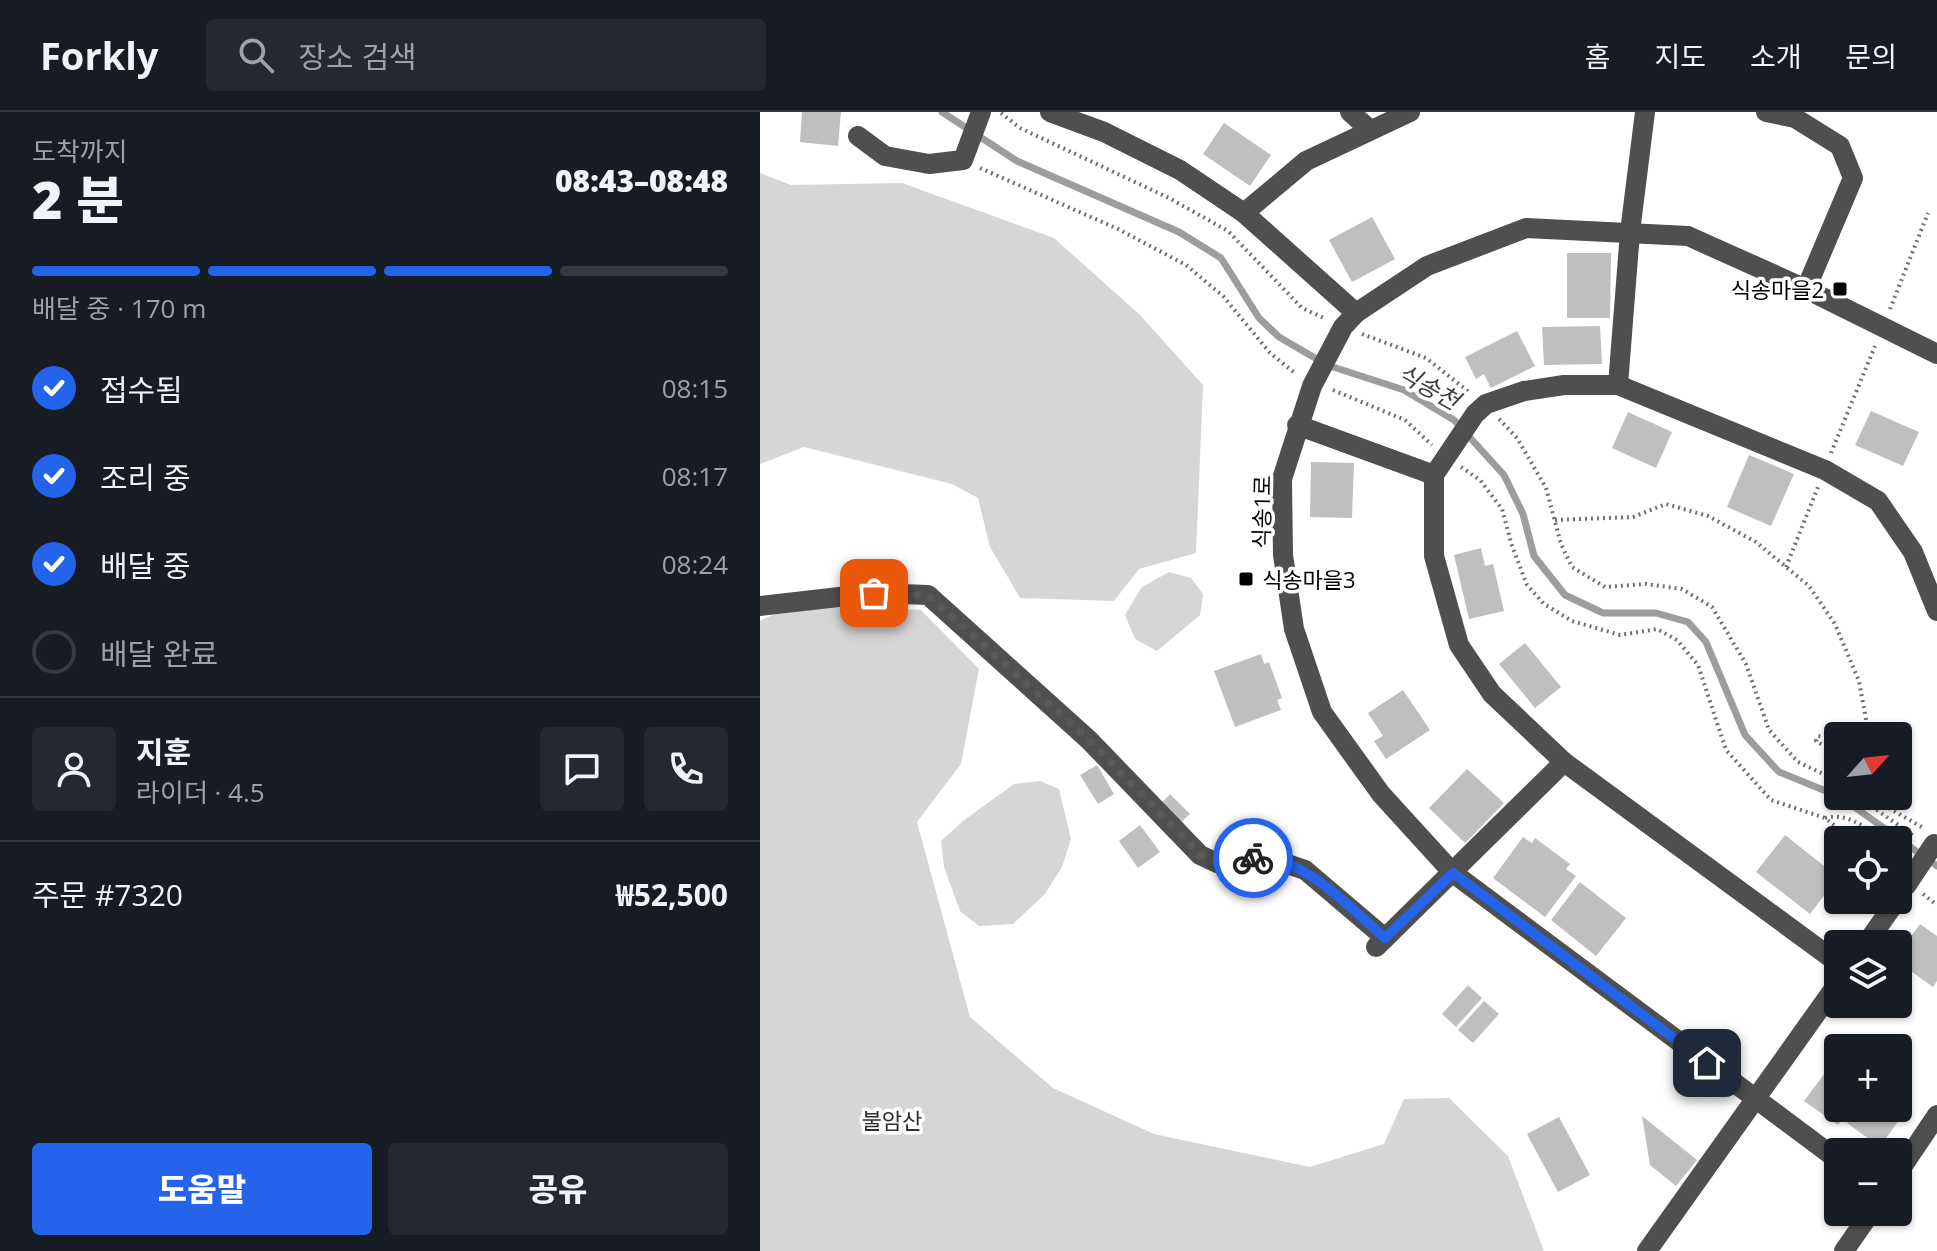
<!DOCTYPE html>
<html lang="ko">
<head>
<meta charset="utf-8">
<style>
	body { margin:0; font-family:"Open Sans","Noto Sans KR",sans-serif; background:#242831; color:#f1f3f6; height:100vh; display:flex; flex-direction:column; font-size:30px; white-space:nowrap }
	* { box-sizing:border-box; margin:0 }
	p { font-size:26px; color:#9ea1a6 }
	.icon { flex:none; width:44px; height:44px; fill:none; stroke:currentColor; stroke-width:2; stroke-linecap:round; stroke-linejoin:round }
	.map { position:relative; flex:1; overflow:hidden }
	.side { display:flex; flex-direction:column; background:#171b24; width:760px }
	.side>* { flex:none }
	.needle { width:52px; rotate:63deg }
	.tools { position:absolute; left:1064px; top:610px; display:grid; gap:16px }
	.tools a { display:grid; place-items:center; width:88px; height:88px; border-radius:8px; background:#171b24; box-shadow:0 2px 6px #0004; font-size:40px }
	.pin { position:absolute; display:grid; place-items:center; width:68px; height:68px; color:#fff; margin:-34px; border-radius:16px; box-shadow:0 4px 12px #0006 }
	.courier { position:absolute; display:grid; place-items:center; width:80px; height:80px; margin:-40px; border:6px solid #2563eb; border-radius:50%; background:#fff; color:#222; box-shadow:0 2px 10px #0007 }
	.headline em { font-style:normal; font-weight:800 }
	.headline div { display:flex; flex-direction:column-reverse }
	.headline { display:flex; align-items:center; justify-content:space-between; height:136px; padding:0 32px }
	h1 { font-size:52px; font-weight:800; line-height:60px }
	.bar { display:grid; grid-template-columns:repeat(4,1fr); gap:12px 8px; align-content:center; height:96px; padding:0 32px }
	.bar i { height:10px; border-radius:6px; background:#363941 }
	.bar .active { background:#2563eb }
	.bar p { grid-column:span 4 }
	.line { display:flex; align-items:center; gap:20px; padding:0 32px; border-top:2px solid #363941 }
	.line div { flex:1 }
	.round { display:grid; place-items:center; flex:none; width:84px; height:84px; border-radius:8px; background:#242831 }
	ol { padding:0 32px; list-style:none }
	li { display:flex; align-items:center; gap:24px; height:88px }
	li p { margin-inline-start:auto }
	li .icon { padding:8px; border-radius:50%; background:#2563eb; color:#fff; stroke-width:4 }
	li:last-child { color:#9ea1a6 }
	li i { width:44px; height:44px; border:4px solid #363941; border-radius:50% }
	.action { display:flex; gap:16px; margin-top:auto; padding:16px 32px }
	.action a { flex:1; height:92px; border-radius:8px; background:#2563eb; color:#fff; font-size:32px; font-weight:800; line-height:92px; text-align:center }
	.action a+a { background:#242831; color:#f1f3f6 }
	header { display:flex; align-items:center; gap:48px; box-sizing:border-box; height:112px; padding:0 40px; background:#171b24; border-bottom:2px solid #363941 }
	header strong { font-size:38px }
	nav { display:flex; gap:44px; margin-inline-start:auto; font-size:28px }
	.search { width:560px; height:72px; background:#242831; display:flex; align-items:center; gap:20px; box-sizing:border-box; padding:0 28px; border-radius:8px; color:#9ea1a6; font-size:30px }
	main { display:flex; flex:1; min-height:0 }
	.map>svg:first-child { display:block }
	.green { fill:#d6d6d6 }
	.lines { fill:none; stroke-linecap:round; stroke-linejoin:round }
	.stream { stroke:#9d9d9d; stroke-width:7 }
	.building { fill:#bfbfbf }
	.path { stroke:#717171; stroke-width:4; stroke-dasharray:2 4; stroke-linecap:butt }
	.minor { stroke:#4f4f4f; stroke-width:20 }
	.minor-bridge { stroke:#4f4f4f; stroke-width:20 }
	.done { stroke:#595959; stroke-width:8; stroke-dasharray:0 14.4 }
	.route { stroke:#2563eb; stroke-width:10 }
	.poi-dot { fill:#000; stroke:#fff; stroke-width:3 }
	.labels { text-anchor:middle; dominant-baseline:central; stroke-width:7; stroke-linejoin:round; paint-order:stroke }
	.poi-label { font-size:22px; fill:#000; stroke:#fff; text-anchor:end }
	.street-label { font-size:22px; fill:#000; stroke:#fff }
	.park-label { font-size:22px; fill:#2d2d2d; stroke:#fff }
	.water-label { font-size:24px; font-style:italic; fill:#3e3e3e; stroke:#fff }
</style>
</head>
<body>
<header>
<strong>Forkly</strong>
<div class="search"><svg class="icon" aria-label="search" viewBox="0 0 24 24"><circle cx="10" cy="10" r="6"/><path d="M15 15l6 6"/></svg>장소 검색</div>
<nav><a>홈</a><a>지도</a><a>소개</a><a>문의</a></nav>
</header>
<main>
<section class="side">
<div class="headline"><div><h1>2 분</h1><p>도착까지</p></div><em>08:43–08:48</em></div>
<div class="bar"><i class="active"></i><i class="active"></i><i class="active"></i><i></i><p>배달 중 · 170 m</p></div>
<ol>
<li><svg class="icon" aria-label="check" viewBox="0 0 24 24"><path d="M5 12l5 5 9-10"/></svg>접수됨<p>08:15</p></li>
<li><svg class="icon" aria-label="check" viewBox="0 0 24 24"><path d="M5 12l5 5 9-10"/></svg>조리 중<p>08:17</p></li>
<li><svg class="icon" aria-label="check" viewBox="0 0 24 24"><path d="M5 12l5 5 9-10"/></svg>배달 중<p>08:24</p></li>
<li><i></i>배달 완료</li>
</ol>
<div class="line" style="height:144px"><a class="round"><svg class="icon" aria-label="person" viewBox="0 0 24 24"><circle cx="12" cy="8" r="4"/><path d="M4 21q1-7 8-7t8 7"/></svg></a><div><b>지훈</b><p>라이더 · 4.5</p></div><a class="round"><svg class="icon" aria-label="chat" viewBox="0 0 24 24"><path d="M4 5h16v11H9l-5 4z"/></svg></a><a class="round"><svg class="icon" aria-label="phone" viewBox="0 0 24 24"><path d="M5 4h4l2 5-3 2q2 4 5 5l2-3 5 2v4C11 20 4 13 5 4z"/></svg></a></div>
<div class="line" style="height:104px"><div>주문 #7320</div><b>₩52,500</b></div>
<div class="action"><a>도움말</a><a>공유</a></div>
</section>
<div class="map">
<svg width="1177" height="1139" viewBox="0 0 1177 1139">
	<rect width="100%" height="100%" fill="#fff"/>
	<g class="green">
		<path d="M0 61 31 73 142 71 294 126 380 203 443 273 436 441 379 457 354 489 260 486 230 435 218 386 192 372 44 335 0 352Z"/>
		<path d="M409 460 431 466 443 482 440 503 397 539 375 527 365 503 382 475Z"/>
		<path d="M35 492 161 498 219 557 201 652 157 710 210 905 293 976 394 1022 550 1055 624 1032 644 987 689 986 748 1044 784 1139H0V509Z"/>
		<path d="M280 669 299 677 311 727 302 755 285 782 253 812 219 814 200 799 184 755 181 729 203 709 254 672Z"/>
	</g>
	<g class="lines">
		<g class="stream">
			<path d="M182 0 257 49 419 120 461 146 499 206 519 225 567 253 644 278 694 308 744 363 763 402 774 444 805 483 843 501H896L928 510 946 530 985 623 1019 660 1078 684"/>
			<path d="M1079 684 1177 754"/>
		</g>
	</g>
	<g class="building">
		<path d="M42 0H81L78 34 40 30Z"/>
		<path d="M464 11 511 43 490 74 443 42Z"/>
		<path d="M612 105 635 147 592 170 569 128Z"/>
		<path d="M807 141H851L850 206H807Z"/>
		<path d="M840 214 842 252 784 253 782 215Z"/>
		<path d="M757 219 775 254 731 276 724 262 716 267 705 245Z"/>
		<path d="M1111 299 1159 320 1143 354 1095 333Z"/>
		<path d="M868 300 912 320 896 356 852 336Z"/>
		<path d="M989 343 1034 362 1011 414 967 395Z"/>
		<path d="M551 350 594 351 592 406 550 405Z"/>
		<path d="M721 436 725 454 733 452 744 499 709 507 694 443Z"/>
		<path d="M765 531 801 575 775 596 739 552Z"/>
		<path d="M501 542 504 552 509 550 522 586 517 588 521 598 475 615 454 559Z"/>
		<path d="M643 578 670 618 626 647 614 629 623 624 608 601Z"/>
		<path d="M337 653 354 682 338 692 320 663Z"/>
		<path d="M707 657 744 691 705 731 669 696Z"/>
		<path d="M410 682 430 702 418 713 399 694Z"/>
		<path d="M380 713 400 740 378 756 359 729Z"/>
		<path d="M1025 723 1078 765 1050 802 996 760Z"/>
		<path d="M763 725 772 731 775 726 810 752 806 757 816 764 785 805 733 766Z"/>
		<path d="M820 770 866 806 836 844 791 808Z"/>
		<path d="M1160 812 1177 824V869L1173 875 1138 850V842Z"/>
		<path d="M708 873 722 886 696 915 682 902Z"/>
		<path d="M724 889 739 902 713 931 698 918Z"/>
		<path d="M1065 961 1078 971V996H1091L1078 1013 1044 989Z"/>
		<path d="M1098 996H1134L1143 1002 1120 1035 1087 1011Z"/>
		<path d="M882 1004 937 1048 916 1074 890 1053Z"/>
		<path d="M799 1005 830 1063 798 1080 767 1022Z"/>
	</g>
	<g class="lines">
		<g class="path">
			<path d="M241 1 260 16 409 86 468 119 542 196 564 206"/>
			<path d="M220 56 358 117 426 153 463 184 510 241 536 262"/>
			<path d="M1130 197 1168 101"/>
			<path d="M602 222 666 246 709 280"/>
			<path d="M573 278 645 308 672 333"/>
			<path d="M739 307 757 326 786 376 801 432 812 455 845 475 886 472 922 477 952 495 986 552 1009 618 1038 650 1078 669"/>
			<path d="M1071 341 1115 234"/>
			<path d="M701 355 720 368 742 397 752 434 767 473 784 492 812 509 860 523 897 517 917 528 938 553 966 638 1011 688 1065 706 1093 728"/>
			<path d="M795 408 873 405 906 392 948 404 996 430 1049 474 1075 512 1099 569 1109 624"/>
			<path d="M1026 455 1058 375"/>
			<path d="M1078 628 1058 624 1056 629 1078 642"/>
			<path d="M1097 684 1155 725"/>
			<path d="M1108 684 1165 717"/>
			<path d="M1065 706C1088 700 1105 716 1124 728"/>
			<path d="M1163 782 1177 793"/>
		</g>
		<g class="minor">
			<path d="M290 0 344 20 420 58 484 101"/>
			<path d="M590 0 609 17"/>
			<path d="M1006 0 1035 6 1080 34 1093 66 1046 177"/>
			<path d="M98 24 125 44 169 52 203 48 221 0"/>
			<path d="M596 201 484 101 546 49 650 0"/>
			<path d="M858 273 870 120 885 0"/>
			<path d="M537 313 674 363"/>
			<path d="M0 494 114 481 168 483 329 628 440 743 457 751 504 744 545 758 625 826"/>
			<path d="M1106 832 1137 788"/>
			<path d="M616 835 804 650"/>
			<path d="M1078 851 804 650 732 582 699 533 674 444V363L715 302 726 292 764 279 804 273H858L1065 358 1118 389 1153 440 1177 499"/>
			<path d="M1078 1048 693 761 621 682 562 600 534 517 523 443 522 367 552 274 583 215 596 201 667 154 766 116 928 124 1046 177 1177 242"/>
			<path d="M1138 1061 1177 1003"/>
			<path d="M887 1139 1078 871"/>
			<path d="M1084 1139 1111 1100"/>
		</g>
		<path class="minor-bridge" d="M1146 774 1174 732"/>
	</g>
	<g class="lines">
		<path class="done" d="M114 481 168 483 329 628 440 743 457 751 493 746"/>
		<path class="route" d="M493 746C540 740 592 798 625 826L693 761 947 951"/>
	</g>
	<g class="poi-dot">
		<rect x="1072" y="169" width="16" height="16" rx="4"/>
		<rect x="478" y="459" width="16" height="16" rx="4"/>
	</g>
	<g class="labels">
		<g class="poi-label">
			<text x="1064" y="177">식송마을2</text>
			<text x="502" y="467" text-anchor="start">식송마을3</text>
		</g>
		<g class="street-label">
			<text transform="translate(501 400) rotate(-89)">식송1로</text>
		</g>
		<g class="park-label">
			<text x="132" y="1008">불암산</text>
		</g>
		<g class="water-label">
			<text transform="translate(669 274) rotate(29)">식송천</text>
		</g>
	</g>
</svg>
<div class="tools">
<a><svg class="needle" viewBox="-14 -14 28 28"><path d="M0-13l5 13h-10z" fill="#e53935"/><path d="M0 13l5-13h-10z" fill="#9ea1a6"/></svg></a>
<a><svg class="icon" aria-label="locate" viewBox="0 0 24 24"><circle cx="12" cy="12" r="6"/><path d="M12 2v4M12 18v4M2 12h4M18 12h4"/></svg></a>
<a><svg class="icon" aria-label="layers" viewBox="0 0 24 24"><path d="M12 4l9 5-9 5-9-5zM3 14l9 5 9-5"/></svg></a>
<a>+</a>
<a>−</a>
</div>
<div class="pin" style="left:114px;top:481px;background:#ea580c"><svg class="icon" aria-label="bag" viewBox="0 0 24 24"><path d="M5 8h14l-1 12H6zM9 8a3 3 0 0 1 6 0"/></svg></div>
<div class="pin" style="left:947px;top:951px;background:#1f2937"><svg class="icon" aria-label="home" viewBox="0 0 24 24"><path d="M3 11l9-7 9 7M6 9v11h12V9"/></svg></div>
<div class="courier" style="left:493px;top:746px"><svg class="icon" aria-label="bike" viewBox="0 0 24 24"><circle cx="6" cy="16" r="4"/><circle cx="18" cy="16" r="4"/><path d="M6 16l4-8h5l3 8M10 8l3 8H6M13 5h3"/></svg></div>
</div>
</main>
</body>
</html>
